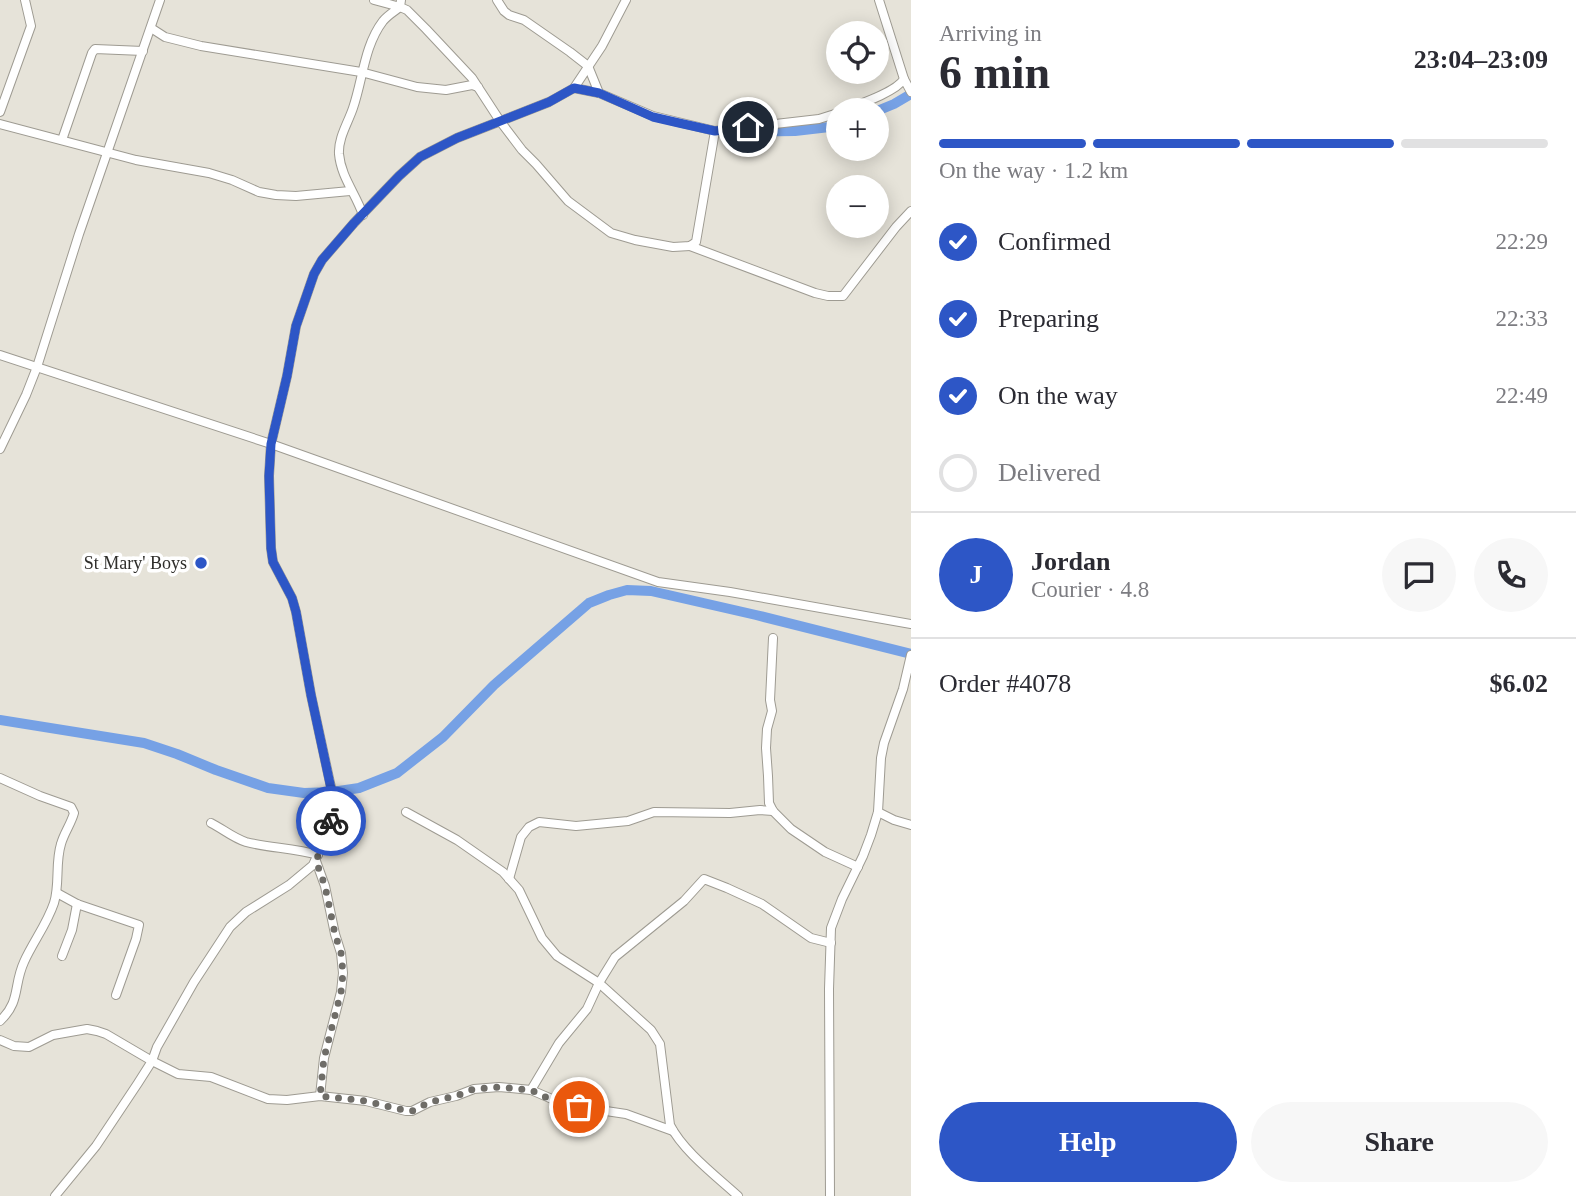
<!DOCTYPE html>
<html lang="en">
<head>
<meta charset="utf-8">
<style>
	body { margin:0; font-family:"Times New Roman",serif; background:#f7f7f7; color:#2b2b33; height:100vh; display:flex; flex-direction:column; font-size:26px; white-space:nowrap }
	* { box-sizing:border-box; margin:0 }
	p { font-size:23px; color:#7c7c81 }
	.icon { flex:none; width:38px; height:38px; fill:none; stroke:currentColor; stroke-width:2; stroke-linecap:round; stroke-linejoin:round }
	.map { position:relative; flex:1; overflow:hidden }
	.drawer { display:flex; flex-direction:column; background:#fff; width:665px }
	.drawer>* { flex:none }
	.buttons { position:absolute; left:826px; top:21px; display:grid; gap:14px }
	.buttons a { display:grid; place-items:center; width:63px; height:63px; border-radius:50%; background:#fff; box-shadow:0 4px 18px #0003; font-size:35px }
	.pin { position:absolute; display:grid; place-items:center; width:60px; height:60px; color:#fff; margin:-30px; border:4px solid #fff; border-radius:50%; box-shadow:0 2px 7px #0007 }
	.courier { position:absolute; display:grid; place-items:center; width:70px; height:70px; margin:-35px; border:5px solid #2d56c6; border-radius:50%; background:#fff; color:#222; box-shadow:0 2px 9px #0007 }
	.headline em { font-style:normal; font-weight:800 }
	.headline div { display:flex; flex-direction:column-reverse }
	.headline { display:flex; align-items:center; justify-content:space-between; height:119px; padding:0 28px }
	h1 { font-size:46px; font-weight:800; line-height:52px }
	.bar { display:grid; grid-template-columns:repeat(4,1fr); gap:10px 7px; align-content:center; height:84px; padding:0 28px }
	.bar i { height:9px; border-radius:5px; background:#e1e1e2 }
	.bar .selected { background:#2d56c6 }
	.bar p { grid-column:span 4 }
	.line { display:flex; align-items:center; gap:18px; padding:0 28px; border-top:2px solid #e1e1e2 }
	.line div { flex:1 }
	.round { display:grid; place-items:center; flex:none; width:74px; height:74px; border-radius:37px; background:#f7f7f7 }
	ol { padding:0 28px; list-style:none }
	li { display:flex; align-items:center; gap:21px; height:77px }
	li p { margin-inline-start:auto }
	li .icon { padding:7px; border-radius:50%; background:#2d56c6; color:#fff; stroke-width:4 }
	li:last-child { color:#7c7c81 }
	li i { width:38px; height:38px; border:4px solid #e1e1e2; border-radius:50% }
	.cta { display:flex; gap:14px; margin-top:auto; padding:14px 28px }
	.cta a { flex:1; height:80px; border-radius:42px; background:#2d56c6; color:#fff; font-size:28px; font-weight:800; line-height:80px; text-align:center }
	.cta a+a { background:#f7f7f7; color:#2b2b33 }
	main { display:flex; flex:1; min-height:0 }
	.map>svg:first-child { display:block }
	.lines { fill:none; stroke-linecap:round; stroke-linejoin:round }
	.river { stroke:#76a1e5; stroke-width:10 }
	.minor-casing { stroke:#9e9b92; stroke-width:10 }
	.minor { stroke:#fff; stroke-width:8 }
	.done { stroke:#6f6d68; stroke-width:7; stroke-dasharray:0 12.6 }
	.route { stroke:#2d56c6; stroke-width:9 }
	.poi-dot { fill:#2d56c6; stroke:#fff; stroke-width:2.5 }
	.labels { text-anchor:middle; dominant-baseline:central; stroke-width:7; stroke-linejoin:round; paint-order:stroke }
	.poi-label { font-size:18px; fill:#2f2e2b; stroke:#fff; text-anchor:end }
</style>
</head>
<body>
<main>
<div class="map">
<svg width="911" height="1196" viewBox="0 0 911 1196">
	<rect width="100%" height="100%" fill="#e6e3d9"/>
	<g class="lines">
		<g class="river">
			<path d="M877 111 894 104 911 94"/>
			<path d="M732 132 795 131 838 126"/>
			<path d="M0 720 144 743 177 754 216 770 268 788 304 793 332 792 359 788 397 773 443 737 494 685 589 603 609 595 627 590 651 591 756 615 911 654"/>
		</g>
		<g class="minor-casing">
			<g id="minor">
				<path d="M401 0 400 7 407 10 426 29 472 78 500 121 522 150 536 164 568 201 611 233 635 240 673 247 690 246 696 242 715 131"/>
				<path d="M497 0 504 11 509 15 524 20 570 52 588 66 599 93"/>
				<path d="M151 28 165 37 201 46 361 72 417 87 446 90 472 85 478 87"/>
				<path d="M904 79 911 92"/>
				<path d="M574 88 599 93 653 116 715 131 819 119 838 113"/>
				<path d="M844 110C860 104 896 92 904 79L879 0"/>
				<path d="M0 112 31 26 25 0"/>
				<path d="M0 124 136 160 209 173 232 180 259 192 276 195 296 196 350 191"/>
				<path d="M62 140 92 53 95 49 143 51"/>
				<path d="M363 215C356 194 341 177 339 154 338 138 348 123 353 108 363 79 364 46 383 21 388 15 395 11 400 7L374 0"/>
				<path d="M690 246 815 293 828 296H843L896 227 911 211"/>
				<path d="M0 355 271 444 658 582 730 592 911 624"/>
				<path d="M0 449 26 395 37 367 79 234 160 0"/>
				<path d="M773 638 770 700 772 711 767 729 766 748 768 776 769 803 773 811 791 829 825 852 858 867"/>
				<path d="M0 778 40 796 71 807 74 813C71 824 64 833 61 844 55 863 60 884 54 903 47 924 33 942 24 962 13 986 21 1001 0 1021"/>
				<path d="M406 812 457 840 503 872 519 890 542 938 557 956 599 983 651 1030 660 1044 670 1125C683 1151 716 1176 738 1196"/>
				<path d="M878 812 894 820 911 825"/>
				<path d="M211 823C223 829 233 838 246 842 269 848 294 848 318 855"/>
				<path d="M316 861 325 886 335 934 341 953 343 973 341 992 324 1058 320 1096"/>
				<path d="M509 879 521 837 529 827 539 822 576 826 628 821 654 812 730 813 760 810 773 811"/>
				<path d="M57 893 77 904 139 925 136 939 116 995"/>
				<path d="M62 956 72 930 77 904"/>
				<path d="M0 1040 14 1046 29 1047 53 1035 87 1029 97 1031 106 1034 152 1061 178 1074 211 1077 268 1099 287 1100 320 1096 366 1101 406 1111H412L430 1102 456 1096 474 1089 499 1087 531 1090 566 1105 626 1114 673 1131"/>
				<path d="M531 1090 559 1043 587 1009 599 983 615 957 684 901 704 879 727 888 762 904 811 938 831 943"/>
				<path d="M55 1196 96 1146 138 1083 152 1061 157 1047 194 982 230 927 246 912 289 885 313 865 330 827 333 805 332 792 311 695 296 612 292 598 273 562 271 548 269 476 271 444 287 376 296 326 314 274 322 260 354 223 399 176 420 157 457 138 549 102 574 88 602 46 626 0"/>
				<path d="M830 1196 829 989 831 928 842 899 863 856 871 835 878 812 881 758 884 743 903 689 911 655"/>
			</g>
		</g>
		<use href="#minor" class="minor"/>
	</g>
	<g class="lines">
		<path class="done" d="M331 821 316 861 325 886 335 934 341 953 343 973 341 992 324 1058 320 1096 366 1101 407 1111H412L430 1102 456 1096 474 1089 499 1087 531 1090 556 1102 579 1107"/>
		<path class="route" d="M331 821 332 793 311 695 296 612 292 598 273 562 271 548 269 476 271 444 287 376 296 326 314 274 322 260 354 223 399 176 420 157 457 138 549 102 574 88 599 93 653 117 679 123 715 131 748 127"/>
	</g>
	<circle class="poi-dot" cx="201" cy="563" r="7"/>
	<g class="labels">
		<g class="poi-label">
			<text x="187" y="563">St Mary' Boys</text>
		</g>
	</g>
</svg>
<div class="buttons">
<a><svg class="icon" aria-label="locate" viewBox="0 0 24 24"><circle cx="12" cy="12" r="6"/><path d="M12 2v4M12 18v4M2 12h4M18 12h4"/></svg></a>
<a>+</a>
<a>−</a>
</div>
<div class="pin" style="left:579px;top:1107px;background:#ea580c"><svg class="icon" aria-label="bag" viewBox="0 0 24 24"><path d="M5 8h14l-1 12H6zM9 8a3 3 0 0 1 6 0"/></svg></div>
<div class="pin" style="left:748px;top:127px;background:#1f2937"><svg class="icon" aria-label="home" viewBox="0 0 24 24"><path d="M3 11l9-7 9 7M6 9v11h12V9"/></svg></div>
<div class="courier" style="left:331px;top:821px"><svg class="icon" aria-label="bike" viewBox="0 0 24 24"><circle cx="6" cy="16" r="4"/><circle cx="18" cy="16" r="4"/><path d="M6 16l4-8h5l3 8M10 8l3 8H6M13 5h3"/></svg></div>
</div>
<section class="drawer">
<div class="headline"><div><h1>6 min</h1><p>Arriving in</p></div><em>23:04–23:09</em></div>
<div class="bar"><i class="selected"></i><i class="selected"></i><i class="selected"></i><i></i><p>On the way · 1.2 km</p></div>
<ol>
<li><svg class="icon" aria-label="check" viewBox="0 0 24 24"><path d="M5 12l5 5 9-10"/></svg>Confirmed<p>22:29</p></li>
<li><svg class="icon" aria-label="check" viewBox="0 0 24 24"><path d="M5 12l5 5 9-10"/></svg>Preparing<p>22:33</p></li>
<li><svg class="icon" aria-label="check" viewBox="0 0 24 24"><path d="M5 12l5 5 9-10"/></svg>On the way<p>22:49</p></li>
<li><i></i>Delivered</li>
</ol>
<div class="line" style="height:126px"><b class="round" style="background:#2d56c6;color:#fff">J</b><div><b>Jordan</b><p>Courier · 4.8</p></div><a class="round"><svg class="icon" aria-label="chat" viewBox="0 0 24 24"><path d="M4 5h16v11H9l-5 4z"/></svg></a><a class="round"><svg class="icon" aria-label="phone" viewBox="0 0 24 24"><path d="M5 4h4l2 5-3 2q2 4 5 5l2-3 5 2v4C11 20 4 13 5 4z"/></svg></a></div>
<div class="line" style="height:91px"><div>Order #4078</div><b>$6.02</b></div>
<div class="cta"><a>Help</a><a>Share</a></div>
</section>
</main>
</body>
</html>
